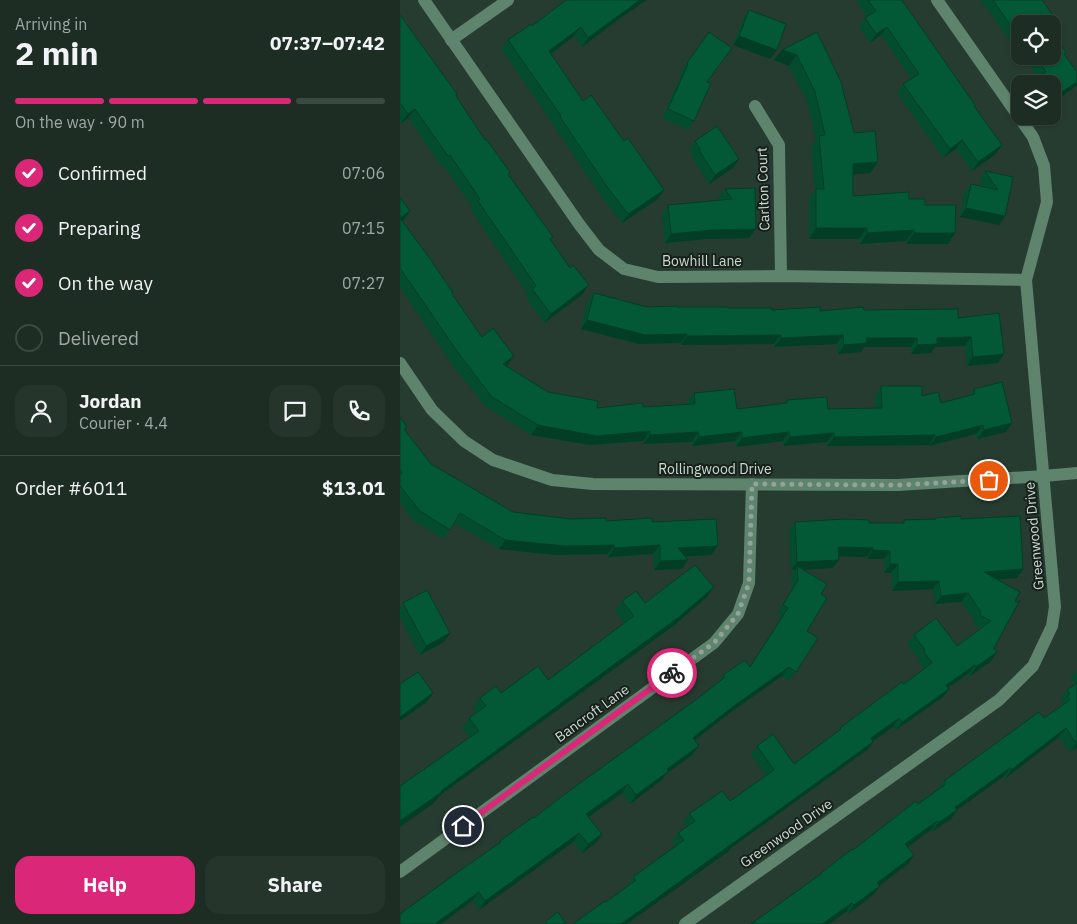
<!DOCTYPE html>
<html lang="en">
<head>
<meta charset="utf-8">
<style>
	body { margin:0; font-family:"IBM Plex Sans",sans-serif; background:#25352c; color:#f1f3f6; height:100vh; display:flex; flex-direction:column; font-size:19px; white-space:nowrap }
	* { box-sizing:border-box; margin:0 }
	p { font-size:16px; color:#a0a8a6 }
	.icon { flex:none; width:28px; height:28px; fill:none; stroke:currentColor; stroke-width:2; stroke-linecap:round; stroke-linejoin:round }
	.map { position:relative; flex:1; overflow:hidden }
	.sheet { display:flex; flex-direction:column; background:#1d2d24; width:400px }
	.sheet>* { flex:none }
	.controls { position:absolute; left:611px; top:15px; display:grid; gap:10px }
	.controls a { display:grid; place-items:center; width:50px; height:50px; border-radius:10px; background:#1d2d24; box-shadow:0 1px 4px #0004,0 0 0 1px #3b4941; font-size:25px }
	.pin { position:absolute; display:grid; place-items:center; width:42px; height:42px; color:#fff; margin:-21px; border:2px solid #fff; border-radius:50%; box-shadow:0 1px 5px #0007 }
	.courier { position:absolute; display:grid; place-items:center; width:50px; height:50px; margin:-25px; border:4px solid #db2777; border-radius:50%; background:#fff; color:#222; box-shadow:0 1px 6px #0007 }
	.overview em { font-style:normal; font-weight:700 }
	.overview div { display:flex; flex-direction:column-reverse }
	.overview { display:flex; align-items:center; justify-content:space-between; height:85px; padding:0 15px }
	h1 { font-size:32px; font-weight:700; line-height:38px }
	.bar { display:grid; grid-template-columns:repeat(4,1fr); gap:8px 5px; align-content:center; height:60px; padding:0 15px }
	.bar i { height:6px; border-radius:4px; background:#3b4941 }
	.bar .active { background:#db2777 }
	.bar p { grid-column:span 4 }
	.line { display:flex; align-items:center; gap:12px; padding:0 15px; border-top:1px solid #3b4941 }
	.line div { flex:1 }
	.round { display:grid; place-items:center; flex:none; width:52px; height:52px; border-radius:15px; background:#25352c }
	ol { padding:0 15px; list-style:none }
	li { display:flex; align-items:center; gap:15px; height:55px }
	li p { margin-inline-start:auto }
	li .icon { padding:5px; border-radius:50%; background:#db2777; color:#fff; stroke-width:4 }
	li:last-child { color:#a0a8a6 }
	li i { width:28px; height:28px; border:2px solid #3b4941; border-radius:50% }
	.primary-button { display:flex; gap:10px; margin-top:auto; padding:10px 15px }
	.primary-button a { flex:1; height:58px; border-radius:15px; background:#db2777; color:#fff; font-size:20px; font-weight:700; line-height:58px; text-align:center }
	.primary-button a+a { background:#25352c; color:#f1f3f6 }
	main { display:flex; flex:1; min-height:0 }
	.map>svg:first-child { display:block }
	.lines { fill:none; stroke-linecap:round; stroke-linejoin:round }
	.minor { stroke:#5f846e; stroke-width:12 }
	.wall { fill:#034d2e }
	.shaded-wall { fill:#023e26 }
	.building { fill:#035936; stroke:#023e26 }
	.done { stroke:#93a399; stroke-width:5; stroke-dasharray:0 9 }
	.route { stroke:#db2777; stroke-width:6 }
	.labels { text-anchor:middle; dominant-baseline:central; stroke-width:4; stroke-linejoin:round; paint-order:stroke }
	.street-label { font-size:14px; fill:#cddad2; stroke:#17211b }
</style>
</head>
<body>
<main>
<section class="sheet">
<div class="overview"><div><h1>2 min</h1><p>Arriving in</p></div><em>07:37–07:42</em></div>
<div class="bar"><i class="active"></i><i class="active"></i><i class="active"></i><i></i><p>On the way · 90 m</p></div>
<ol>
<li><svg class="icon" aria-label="check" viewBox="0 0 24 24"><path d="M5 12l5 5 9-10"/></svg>Confirmed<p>07:06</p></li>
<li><svg class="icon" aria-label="check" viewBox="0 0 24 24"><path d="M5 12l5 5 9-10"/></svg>Preparing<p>07:15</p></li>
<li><svg class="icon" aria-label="check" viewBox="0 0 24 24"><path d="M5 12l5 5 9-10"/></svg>On the way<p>07:27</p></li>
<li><i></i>Delivered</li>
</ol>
<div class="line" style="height:90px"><a class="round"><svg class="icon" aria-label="person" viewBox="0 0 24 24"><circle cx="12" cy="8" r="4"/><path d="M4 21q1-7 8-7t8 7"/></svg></a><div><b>Jordan</b><p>Courier · 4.4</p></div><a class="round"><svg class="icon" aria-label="chat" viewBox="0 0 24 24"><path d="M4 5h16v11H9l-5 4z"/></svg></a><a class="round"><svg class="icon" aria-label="phone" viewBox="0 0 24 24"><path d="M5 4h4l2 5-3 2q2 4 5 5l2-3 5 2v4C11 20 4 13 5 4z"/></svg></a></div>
<div class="line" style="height:65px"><div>Order #6011</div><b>$13.01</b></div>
<div class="primary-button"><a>Help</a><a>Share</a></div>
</section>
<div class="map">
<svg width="677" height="924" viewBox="0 0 677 924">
	<rect width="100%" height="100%" fill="#273c30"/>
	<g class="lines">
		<g class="minor">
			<path d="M24 0 179 224 199 250 224 269 258 277 381 276 626 280"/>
			<path d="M51 40 108 0"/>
			<path d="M355 106 379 145 381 276"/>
			<path d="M0 363 32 410 64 441 93 460 152 480 193 484 498 485 644 476 677 473"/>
			<path d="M0 872 314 643 338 614 349 583 352 484"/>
			<path d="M285 924 599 700 633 666 652 626 655 607 626 280 647 202 644 166 633 137 537 0"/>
		</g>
	</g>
	<g class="wall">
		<path d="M456 0H502L575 106 596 154 572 171 556 149 543 158 497 93 503 84 511 79 481 35 470 43 459 27 465 18 467 17Z"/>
		<path d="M580 0H642L651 16 658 27 654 34 664 54 675 87 652 103V84H638L637 83 639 80 624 56H652L620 24V53L618 54 600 26Z"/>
		<path d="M349 10 377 50 370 59 333 45 343 19Z"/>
		<path d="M0 15 108 174 153 237 151 240 170 268 189 285 182 295 144 323 126 298 128 294 71 210 73 208 43 165 41 166 8 118 1 123 0 122Z"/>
		<path d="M219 19 182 47 174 36 151 54 183 101 224 141 264 190 258 199 222 223 202 197 154 126V125L101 49 108 40 132 26Z"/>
		<path d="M309 32 294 121 288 130 262 118 282 73 280 72Z"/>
		<path d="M417 32 454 133 478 162 470 173 453 174V196L509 199 525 205 555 233 548 244H506V241L460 244 459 239H409V199L415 190 411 147 416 140 408 103 389 66 374 60 382 50Z"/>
		<path d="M295 141 339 159 333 168 309 184 293 159 294 157 289 150Z"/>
		<path d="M585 171 613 177 605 216 599 225 560 217 564 193 571 184 583 187 579 180Z"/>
		<path d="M355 188 349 238 306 239 265 243 262 214 268 205 320 200 318 198 325 189Z"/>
		<path d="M0 197 3 221H2L53 293 52 295 82 337 108 365 106 366 148 392 197 408 243 407 287 405V402L294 393 337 409 385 403 387 400 428 409 475 408V396L481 386 522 396 541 403 569 396 574 389 612 423 606 432 577 439 576 434 529 446V445L427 446V442L383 446V441L336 447 335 441 292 446V442L243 444V441L190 445 131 435 85 406 52 364 0 287Z"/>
		<path d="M194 293 247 307H278L420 311 464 310 558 318 604 354 598 363 567 366 565 346 535 347 531 353 511 354V347H464L461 352 438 354 437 344 374 347V344L281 345V343L239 344 181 329 187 302Z"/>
		<path d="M0 417 5 430 31 464 113 512 171 519 206 521 252 522 318 546 311 555 286 557 282 569 254 570 253 554 208 557V554L157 555 99 549 54 523 44 539 13 520 0 503Z"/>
		<path d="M536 518 561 519 617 578 598 580 615 601 594 648 597 652 591 661 570 676 568 674 548 688 543 697 496 730 493 727 473 741 467 750 331 848 329 851 206 902 228 886 233 877 275 846 272 841 278 833 286 827 283 823 289 814 330 801 366 776 351 755 357 746 394 764 437 732 440 728 524 669 518 660 519 659 507 644 514 635 557 646 581 628 573 624 575 621 561 602 535 604 533 589 492 591 491 573H484V559H467V557L439 556V560L433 568 403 570 421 594 407 631 396 672 389 681 382 676 331 712 295 740 292 755 266 774 262 780 230 804 222 793 189 817 202 834 196 843 182 853 173 842 79 910 72 901 41 924H0L19 901 97 845 100 841 134 818 297 699 318 683 323 675 350 666 382 617 377 614 392 589 391 575 395 570H391L389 530 395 522 501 523 504 520 535 519Z"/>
		<path d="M307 597 272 627 39 796 35 802 69 737 62 728 69 718 76 713 73 708 80 698 101 693 148 680 224 623 215 611 222 601 245 603Z"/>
		<path d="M3 603 50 633 44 642 20 655 0 618V608Z"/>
		<path d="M677 669V747L670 752 659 737 605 779 603 777 557 810 551 819 532 832 531 830 508 847 514 855 508 864 479 886 473 895 448 914 419 875 421 873 538 789 544 781 644 718 662 706 661 705 663 702 661 699 667 690 676 684 670 680Z"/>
	</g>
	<g class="shaded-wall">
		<path d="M240 0H247L219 19 182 47 188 38Z"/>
		<path d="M181 27 174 36 143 60 149 51Z"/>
		<path d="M487 27 481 35 470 43 476 34Z"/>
		<path d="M339 36 377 50 370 59 333 45Z"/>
		<path d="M382 50 397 55 389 66 374 60Z"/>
		<path d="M677 82V85L675 87 652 103 657 95Z"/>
		<path d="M15 109 8 118 1 123 8 114Z"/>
		<path d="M562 140 556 149 543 158 550 149Z"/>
		<path d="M602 145 596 154 572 171 578 162Z"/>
		<path d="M339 159 333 168 309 184 315 175Z"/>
		<path d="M478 162 470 173 446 175 453 164Z"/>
		<path d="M264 190 258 199 222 223 228 214Z"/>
		<path d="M566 208 605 216 599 225 560 217Z"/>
		<path d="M10 211 3 221 0 223V218Z"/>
		<path d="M416 228H467L459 239H409Z"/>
		<path d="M356 229 349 238 306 239 265 243 271 234 312 230Z"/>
		<path d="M514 230 506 241 460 244 467 233Z"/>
		<path d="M514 233H555L548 244H506Z"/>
		<path d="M189 285 182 295 144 323 151 314Z"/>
		<path d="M187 320 287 334 281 343 239 344 181 329Z"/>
		<path d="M381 335 374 344 281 345 287 336Z"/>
		<path d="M443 335 437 344 374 347 381 338Z"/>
		<path d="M571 337 565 346 535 347 531 353 511 354 517 345 537 338Z"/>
		<path d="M466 338H517L511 347H464L461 352 438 354 444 345Z"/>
		<path d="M604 354 598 363 567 366 573 357Z"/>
		<path d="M114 356 108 365 96 374 103 364Z"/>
		<path d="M612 423 606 432 577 439 584 430Z"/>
		<path d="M138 425 250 431 243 441 190 445 131 435Z"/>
		<path d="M583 425 576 434 529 446 536 437Z"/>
		<path d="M298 432 292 442 243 444 250 435Z"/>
		<path d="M342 432 335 441 292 446 299 437Z"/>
		<path d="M389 432 383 441 336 447 342 438Z"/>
		<path d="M434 433 427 442 383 446 390 437Z"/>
		<path d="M535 435 529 445 427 446 434 437Z"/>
		<path d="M105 540 214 545 208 554 157 555 99 549Z"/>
		<path d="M260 545 253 554 208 557 214 548Z"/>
		<path d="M318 546 311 555 272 557 278 548Z"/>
		<path d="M438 547 473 548 467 557 432 556Z"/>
		<path d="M473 550 490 551 484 559H467Z"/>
		<path d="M288 560 282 569 254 570 260 561Z"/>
		<path d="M439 560 433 568 398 570 397 566 395 570H391L397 562Z"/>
		<path d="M490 564H498L491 573H484Z"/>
		<path d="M623 569 617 578 578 581 584 572Z"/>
		<path d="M539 581 533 589 492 591 498 582Z"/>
		<path d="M314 587 307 597 272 627 39 796 35 802 0 827V821Z"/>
		<path d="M568 593 561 602 535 604 541 596Z"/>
		<path d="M50 633 44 642 20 655 26 646Z"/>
		<path d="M597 652 591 661 570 676 576 667Z"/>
		<path d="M575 665 568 674 540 693 546 685Z"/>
		<path d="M389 667 382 676 331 712 286 747 293 738 338 703Z"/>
		<path d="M549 689 543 697 496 730 502 722Z"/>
		<path d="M33 693 27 702 0 721V717Z"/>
		<path d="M499 718 493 727 465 747 471 738Z"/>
		<path d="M666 728 659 737 605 779 611 770Z"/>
		<path d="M473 742 467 750 331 848 329 851 227 924H221Z"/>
		<path d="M677 743V747L670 752Z"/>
		<path d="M299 746 292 755 266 774 262 780 230 804 236 795 267 769Z"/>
		<path d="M610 768 603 777 557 810 551 819 532 832 538 823 555 807Z"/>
		<path d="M228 784 222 793 180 823 186 814Z"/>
		<path d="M537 821 531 830 499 853 505 844Z"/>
		<path d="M179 833 173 842 79 910 85 901Z"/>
		<path d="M202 834 196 843 182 853 188 844Z"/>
		<path d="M514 855 508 864 471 892 477 883Z"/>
		<path d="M480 886 473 895 448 914 454 905Z"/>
		<path d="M79 892 72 901 41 924H35Z"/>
		<path d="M452 903 446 912 429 924H422Z"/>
	</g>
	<g class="building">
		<path d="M166 0H240L188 38 181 27 149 51 183 101 191 95 224 141 228 138 264 190 228 214 208 188 160 117 161 116 108 40 131 24 132 26Z"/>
		<path d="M468 0H502L575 105 574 106 602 145 578 162 562 140 550 149 503 84 519 74 487 27 476 34 465 18 476 11Z"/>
		<path d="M593 0H642L652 14 650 16 658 27 652 31V24H620V39Z"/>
		<path d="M349 10 386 24 377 50 339 36Z"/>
		<path d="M0 15 57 94 56 96 85 140 86 139 110 172 108 174 153 237 150 239 170 268 173 265 189 285 151 314 132 289 136 286 78 201 80 199 50 155 48 156 15 109 8 114 0 103Z"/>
		<path d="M309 32 332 48 307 82 311 83 294 121 268 109 288 64 287 63Z"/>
		<path d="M417 32 441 82 454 133 475 131 478 162 453 164V196L509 192V199H525V205H556L555 233H514V230L467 233V228H416V189H424L419 136 425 135 415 92 397 55 382 50Z"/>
		<path d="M652 32 666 52 664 54 677 72V82L657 95 652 88V84H650L643 74 646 72 636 56H652Z"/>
		<path d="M317 126 339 159 315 175 299 150 300 149 295 141Z"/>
		<path d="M585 171 613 177 605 216 566 208 571 184 598 190Z"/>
		<path d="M355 188 356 229 312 230 271 234 268 205 332 199 325 189Z"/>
		<path d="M0 197 10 211 0 218 31 260 53 293 52 294 82 337 93 328 114 356 103 364 148 392 198 401 197 408 243 403V407L295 404 294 393 334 389 337 409 387 403V400L427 397 428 409 482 408 481 386H522V396L538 392 541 403 575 394 574 389 602 382 612 423 584 430 583 425 536 437 535 435 434 437V433L390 437 389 432 342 438V432L299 437 298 432 250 435V431L197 436 138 425 92 397 59 354 0 268Z"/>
		<path d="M194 293 247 307 278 306V307H328V308H372V310L420 307V311L463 307 464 310 558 309V318L599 313 604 354 573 357 571 337 537 338V344L517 345V338H466L467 343 444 345 443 335 381 338V335L287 336V334L246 335 187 320Z"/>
		<path d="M0 417 7 427 4 429 31 464 113 512 171 519 206 518V521L252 518V522L316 519 318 546 278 548 288 560 260 561V545L214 548V545L164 546 105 540 60 513 50 530 20 511 0 486V475L2 473 0 470Z"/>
		<path d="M561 516V519L620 516 623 569 584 572 620 592 615 601 617 602 620 600 594 648 597 652 576 667 575 665 546 685 549 689 502 722 499 718 471 738 473 742 221 924H173L205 901 206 902 236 880 233 877 284 840 278 833 295 821 289 814 322 791 330 801 374 770 357 746 373 734 394 764 441 729 440 728 502 682 504 684 532 663 524 652 525 650 514 635 536 618 557 646 591 621 580 615 581 612 568 593 541 596 539 581 498 582V564H490V551L473 550V548L438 547 439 560 397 562 395 522 445 519 469 520V523H504V520L536 519V518Z"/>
		<path d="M295 565 314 587 279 617 41 791 42 792 0 821V786L79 731 69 718 86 706 80 698 96 686 101 693 138 666 148 680 234 616 222 601 236 591 245 603Z"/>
		<path d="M397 566 427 584 421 594 427 598 407 631 418 638 396 672 389 667 338 703 300 732 293 738 299 746 267 769 269 771 236 795 228 784 186 814 202 834 188 844 179 833 85 901 79 892 36 923 37 924H0V914L58 872 101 842 100 841 133 817 134 818 169 791 297 699 325 677 323 675 345 660 350 667 388 608 383 605 398 580Z"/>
		<path d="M27 590 50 633 26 646 3 603Z"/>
		<path d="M18 672 33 693 0 717V684Z"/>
		<path d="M677 683V743H676L666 728 611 770 610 768 555 807 557 810 538 823 537 821 505 844 514 855 477 883 480 886 454 905 452 903 422 924H351L421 874V873L452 849 453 850 516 801 518 804 546 784 544 781 639 712 644 718 670 700 667 696 670 694 667 690Z"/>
		<path d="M158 912 166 924H147L145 922Z"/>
	</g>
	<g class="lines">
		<path class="done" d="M272 673 314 643 338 614 349 583 352 484 498 485 589 480"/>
		<path class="route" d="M63 826 272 673"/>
	</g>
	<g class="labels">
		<g class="street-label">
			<text transform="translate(363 189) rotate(-92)">Carlton Court</text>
			<text x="302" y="261">Bowhill Lane</text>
			<text x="315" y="469">Rollingwood Drive</text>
			<text transform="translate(634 536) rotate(-95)">Greenwood Drive</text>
			<text transform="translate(192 713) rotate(-36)">Bancroft Lane</text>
			<text transform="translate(386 833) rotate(-35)">Greenwood Drive</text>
		</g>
	</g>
</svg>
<div class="controls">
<a><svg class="icon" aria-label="locate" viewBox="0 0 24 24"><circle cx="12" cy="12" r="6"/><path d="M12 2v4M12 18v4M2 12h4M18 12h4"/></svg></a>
<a><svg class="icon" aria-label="layers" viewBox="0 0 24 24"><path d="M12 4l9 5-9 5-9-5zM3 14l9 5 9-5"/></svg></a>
</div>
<div class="pin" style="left:589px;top:480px;background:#ea580c"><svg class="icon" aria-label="bag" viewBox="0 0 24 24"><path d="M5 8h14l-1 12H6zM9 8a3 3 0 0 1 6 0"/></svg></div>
<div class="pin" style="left:63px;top:826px;background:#1f2937"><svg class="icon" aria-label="home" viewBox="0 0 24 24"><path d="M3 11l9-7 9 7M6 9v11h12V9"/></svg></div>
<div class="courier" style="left:272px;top:673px"><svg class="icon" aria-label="bike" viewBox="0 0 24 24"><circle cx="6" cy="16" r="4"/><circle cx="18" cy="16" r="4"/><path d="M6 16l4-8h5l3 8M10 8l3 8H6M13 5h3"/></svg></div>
</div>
</main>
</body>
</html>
